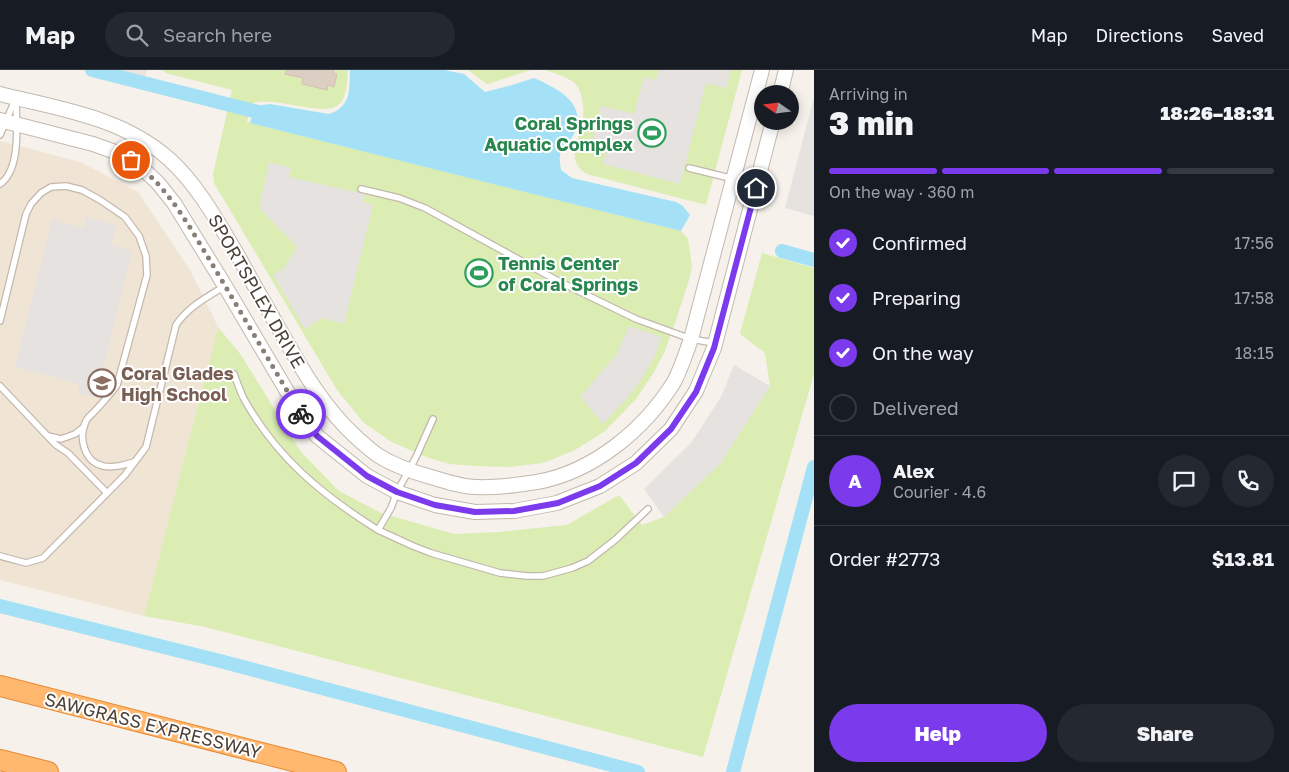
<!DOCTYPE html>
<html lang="en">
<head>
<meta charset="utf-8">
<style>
	body { margin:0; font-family:"Golos Text",sans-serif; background:#242831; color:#f1f3f6; height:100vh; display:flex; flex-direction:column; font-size:19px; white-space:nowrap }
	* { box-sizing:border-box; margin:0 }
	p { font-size:16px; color:#9ea1a6 }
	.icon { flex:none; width:28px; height:28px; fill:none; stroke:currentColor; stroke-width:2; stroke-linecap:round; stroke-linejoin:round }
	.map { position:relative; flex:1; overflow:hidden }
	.sheet { display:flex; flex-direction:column; background:#171b24; width:475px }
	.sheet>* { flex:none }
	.needle { width:32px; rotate:284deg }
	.tools { position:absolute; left:754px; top:15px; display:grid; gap:10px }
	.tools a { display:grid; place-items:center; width:45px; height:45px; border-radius:50%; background:#171b24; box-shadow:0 2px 12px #0003; font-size:25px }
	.pin { position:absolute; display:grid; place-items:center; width:42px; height:42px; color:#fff; margin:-21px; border:2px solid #fff; border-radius:50%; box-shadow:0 1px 5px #0007 }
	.courier { position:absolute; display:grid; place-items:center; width:50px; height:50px; margin:-25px; border:4px solid #7c3aed; border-radius:50%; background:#fff; color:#222; box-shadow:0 1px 6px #0007 }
	.headline em { font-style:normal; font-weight:800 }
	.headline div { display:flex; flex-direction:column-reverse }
	.headline { display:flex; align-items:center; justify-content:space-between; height:85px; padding:0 15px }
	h1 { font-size:32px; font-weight:800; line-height:38px }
	.bar { display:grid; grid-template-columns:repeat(4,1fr); gap:8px 5px; align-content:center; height:60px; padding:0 15px }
	.bar i { height:6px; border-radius:4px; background:#363941 }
	.bar .on { background:#7c3aed }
	.bar p { grid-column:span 4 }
	.line { display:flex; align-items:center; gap:12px; padding:0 15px; border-top:1px solid #363941 }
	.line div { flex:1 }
	.round { display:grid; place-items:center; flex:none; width:52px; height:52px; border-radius:26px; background:#242831 }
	ol { padding:0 15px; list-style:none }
	li { display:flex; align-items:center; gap:15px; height:55px }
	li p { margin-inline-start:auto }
	li .icon { padding:5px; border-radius:50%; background:#7c3aed; color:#fff; stroke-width:4 }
	li:last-child { color:#9ea1a6 }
	li i { width:28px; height:28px; border:2px solid #363941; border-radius:50% }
	.action { display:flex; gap:10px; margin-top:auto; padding:10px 15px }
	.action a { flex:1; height:58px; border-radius:30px; background:#7c3aed; color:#fff; font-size:20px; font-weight:800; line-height:58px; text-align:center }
	.action a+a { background:#242831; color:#f1f3f6 }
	header { display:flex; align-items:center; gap:30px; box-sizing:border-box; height:70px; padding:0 25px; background:#171b24; border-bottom:1px solid #363941 }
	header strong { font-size:24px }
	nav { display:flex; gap:28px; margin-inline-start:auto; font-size:18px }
	.search { width:350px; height:45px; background:#242831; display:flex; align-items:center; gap:12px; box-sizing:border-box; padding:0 18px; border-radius:28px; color:#9ea1a6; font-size:19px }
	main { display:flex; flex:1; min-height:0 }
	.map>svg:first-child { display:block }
	.residential { fill:#ebe2d9 }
	.education { fill:#f0e4d4 }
	.green { fill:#dbedb2 }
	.parking { fill:#e5e2e0 }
	.water { fill:#a5e1f6 }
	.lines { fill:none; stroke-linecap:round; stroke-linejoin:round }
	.canal { stroke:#a5e1f6; stroke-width:14 }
	.building { fill:#dccec3; stroke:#d4c2b2 }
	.service-casing { stroke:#c3b8ad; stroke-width:8 }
	.tertiary-casing { stroke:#c3b8ad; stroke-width:16 }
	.motorway-casing { stroke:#e88933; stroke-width:22 }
	.service { stroke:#fff; stroke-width:5.5 }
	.tertiary { stroke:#fff; stroke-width:14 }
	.motorway { stroke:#ffb86e; stroke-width:20 }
	.done { stroke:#887f77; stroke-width:5; stroke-dasharray:0 9 }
	.route { stroke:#7c3aed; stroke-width:6 }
	.labels { text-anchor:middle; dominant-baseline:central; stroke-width:4; stroke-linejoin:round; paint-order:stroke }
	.leisure-label { font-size:18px; font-weight:bold; fill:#27864d; stroke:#fff; text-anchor:end }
	.street-label { font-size:18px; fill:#4c4138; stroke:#fff }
	.education-label { font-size:18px; font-weight:bold; fill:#785e54; stroke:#fff; text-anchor:start }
</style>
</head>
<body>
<header>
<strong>Map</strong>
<div class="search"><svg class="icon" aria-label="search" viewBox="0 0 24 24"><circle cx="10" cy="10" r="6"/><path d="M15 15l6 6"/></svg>Search here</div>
<nav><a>Map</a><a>Directions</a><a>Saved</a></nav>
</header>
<main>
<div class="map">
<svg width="814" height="702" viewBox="0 0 814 702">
	<rect width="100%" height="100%" fill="#f6f1eb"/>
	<path class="residential" d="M92 0H147L143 13Z"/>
	<path class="education" d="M0 71 80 92 138 122 190 200 218 257 144 546 0 510Z"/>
	<g class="green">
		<path d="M162 0H348C347 9 347 23 342 31 328 52 274 23 251 34L247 52 681 161 688 169 692 197 689 210 677 247 665 281 653 304 636 329 605 361 575 380 543 393 510 397 477 396 449 394 426 387 392 372 364 353 337 320 214 113 213 104 216 91 232 20 166 3Z"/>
		<path d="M468 0H531L487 14Z"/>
		<path d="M545 0H742L706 135 587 104C563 89 581 69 583 48 584 42 583 35 582 29 581 23 578 15 573 12 565 6 554 3 545 0Z"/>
		<path d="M762 183 814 198V304L703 687 205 557 144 546 218 257 241 285 301 382 339 421 381 443 454 464 499 462 567 455 619 425 642 455 664 447 770 317 765 283 740 264Z"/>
	</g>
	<g class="parking">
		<path d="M659 0H731L726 18 706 13 680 114 603 94 606 81 591 77 601 36 634 44 644 7 656 10Z"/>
		<path d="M814 27V146L785 138Z"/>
		<path d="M269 92 291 98 289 107 365 124 363 132 373 135 344 254 322 248 305 259 273 205 284 198 297 177 259 138Z"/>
		<path d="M87 147 116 155 111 175 132 181 96 328 78 323 80 314 15 297 52 150 84 158Z"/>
		<path d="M629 256 662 267 654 287 642 308 629 326 603 354 580 326 587 319 616 285Z"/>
		<path d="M734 295 770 316 721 393 664 447 644 419 691 373 721 327Z"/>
	</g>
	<path class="water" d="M350 0H444L464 4 485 22 512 15 534 8C556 18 587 32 575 62 572 69 565 74 561 81 559 86 560 94 561 100L572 108 676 132 683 136 690 145 681 161 250 53 255 36 270 34 329 44C352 36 349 20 350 0Z"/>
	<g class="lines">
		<g class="canal">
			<path d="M92 0 270 45"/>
			<path d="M782 181 814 190"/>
			<path d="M0 536 220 591 638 702"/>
			<path d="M733 702 814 397"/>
		</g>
	</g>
	<path class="building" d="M286 0H334L333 3 337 4 334 17 328 15 327 20 302 14 303 8 285 4Z"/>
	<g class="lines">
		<g class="service-casing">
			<g id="service">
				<path d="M0 65 15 30"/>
				<path d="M689 98 734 109"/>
				<path d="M0 114C22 99 16 51 16 28"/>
				<path d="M361 119 399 128 425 138 558 211 636 249 691 269 714 273"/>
				<path d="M0 251 26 144 31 134 41 123 51 117 66 116 82 120 100 130 125 147 139 166 146 186 147 205 117 315C110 325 102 333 94 342 91 345 87 348 86 351 78 367 84 392 103 396 114 398 124 395 134 392"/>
				<path d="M234 304C237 312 240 321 244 329 276 387 322 425 378 460L391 438 397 422 416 387 433 349"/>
				<path d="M0 316 56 375 68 383 107 423"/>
				<path d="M48 366 61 369 75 364 84 357"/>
				<path d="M378 460 413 476 431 483 500 503 527 506H543L572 498 588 491 615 470 648 439"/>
				<path d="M0 486 26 493 43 488 125 405 146 377 176 255C188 237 207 227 225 216"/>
			</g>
		</g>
		<g class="tertiary-casing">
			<g id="tertiary">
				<path d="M0 24C59 39 122 47 169 89 197 114 218 152 237 184 251 210 266 236 281 262 302 300 324 338 357 368 364 374 371 381 379 386 395 396 413 402 431 407 445 411 461 417 476 417 497 418 517 415 537 412 593 402 644 360 674 312 681 299 686 283 691 269L762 0"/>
				<path d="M780 24 786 0"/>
				<path d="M0 50 93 74 121 84 141 97 158 113 174 133 225 216 301 345 317 366 367 406 397 422 435 435 475 442 514 441 557 433 600 416 636 393 671 359 696 321 714 278 773 51"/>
			</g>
		</g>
		<g class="motorway-casing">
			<g id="motorway">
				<path d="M0 616 336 702"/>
				<path d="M0 690 48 702"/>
			</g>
		</g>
		<use href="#service" class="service"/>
		<use href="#tertiary" class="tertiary"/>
		<use href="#motorway" class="motorway"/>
	</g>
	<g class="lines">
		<path class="done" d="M131 90C168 116 189 156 212 194 242 244 271 294 301 344"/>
		<path class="route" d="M301 344 317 366 367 406 397 422 435 435 475 442 514 441 558 433 600 416 636 393 671 359 696 322 714 278 756 118"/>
	</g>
	<defs>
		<g id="stadium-ring" transform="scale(1.4375)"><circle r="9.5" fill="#fff" stroke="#2e9e5b" stroke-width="1.5"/><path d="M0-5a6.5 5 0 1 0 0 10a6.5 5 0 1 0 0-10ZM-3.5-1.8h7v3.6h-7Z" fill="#2e9e5b"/></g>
		<g id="school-ring" transform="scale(1.4375)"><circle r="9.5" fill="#fff" stroke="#8d6e63" stroke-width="1.5"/><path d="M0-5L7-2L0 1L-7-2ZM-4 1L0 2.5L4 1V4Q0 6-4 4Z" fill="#8d6e63"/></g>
	</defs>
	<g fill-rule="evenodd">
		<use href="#stadium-ring" x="652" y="63"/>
		<use href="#stadium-ring" x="479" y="203"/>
		<use href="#school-ring" x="102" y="313"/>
	</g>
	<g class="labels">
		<g class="leisure-label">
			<text x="633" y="53">Coral Springs<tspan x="633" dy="21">Aquatic Complex</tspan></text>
			<text x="498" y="193" text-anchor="start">Tennis Center<tspan x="498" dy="21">of Coral Springs</tspan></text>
		</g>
		<g class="street-label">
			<text transform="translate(257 221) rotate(60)">SPORTSPLEX DRIVE</text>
			<text transform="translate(153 655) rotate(14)">SAWGRASS EXPRESSWAY</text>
		</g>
		<g class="education-label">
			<text x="121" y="303">Coral Glades<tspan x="121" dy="21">High School</tspan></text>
		</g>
	</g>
</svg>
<div class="tools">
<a><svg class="needle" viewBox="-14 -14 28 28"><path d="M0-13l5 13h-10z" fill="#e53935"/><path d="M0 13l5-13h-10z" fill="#9ea1a6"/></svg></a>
</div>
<div class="pin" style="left:131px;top:90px;background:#ea580c"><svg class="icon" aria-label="bag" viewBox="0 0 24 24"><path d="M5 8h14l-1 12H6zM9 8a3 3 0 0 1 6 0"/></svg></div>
<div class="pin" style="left:756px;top:118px;background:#1f2937"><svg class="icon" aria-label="home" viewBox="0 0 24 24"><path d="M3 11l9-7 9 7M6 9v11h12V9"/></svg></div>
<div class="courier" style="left:301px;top:344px"><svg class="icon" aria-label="bike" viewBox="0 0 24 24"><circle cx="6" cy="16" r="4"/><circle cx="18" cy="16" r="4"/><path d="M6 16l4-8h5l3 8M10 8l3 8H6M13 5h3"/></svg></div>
</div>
<section class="sheet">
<div class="headline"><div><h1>3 min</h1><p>Arriving in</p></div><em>18:26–18:31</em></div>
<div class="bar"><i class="on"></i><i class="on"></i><i class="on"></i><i></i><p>On the way · 360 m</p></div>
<ol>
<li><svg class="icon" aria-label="check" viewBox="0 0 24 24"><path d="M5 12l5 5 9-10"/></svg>Confirmed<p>17:56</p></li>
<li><svg class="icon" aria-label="check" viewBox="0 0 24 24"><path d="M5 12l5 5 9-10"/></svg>Preparing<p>17:58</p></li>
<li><svg class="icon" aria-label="check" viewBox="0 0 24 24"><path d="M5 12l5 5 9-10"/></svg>On the way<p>18:15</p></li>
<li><i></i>Delivered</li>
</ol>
<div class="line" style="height:90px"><b class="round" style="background:#7c3aed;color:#fff">A</b><div><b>Alex</b><p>Courier · 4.6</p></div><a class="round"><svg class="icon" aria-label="chat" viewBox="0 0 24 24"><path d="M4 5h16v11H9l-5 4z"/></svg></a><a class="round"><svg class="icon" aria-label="phone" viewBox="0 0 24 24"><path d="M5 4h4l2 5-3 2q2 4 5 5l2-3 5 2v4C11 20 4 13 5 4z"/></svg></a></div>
<div class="line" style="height:65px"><div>Order #2773</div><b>$13.81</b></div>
<div class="action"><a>Help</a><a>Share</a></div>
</section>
</main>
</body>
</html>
